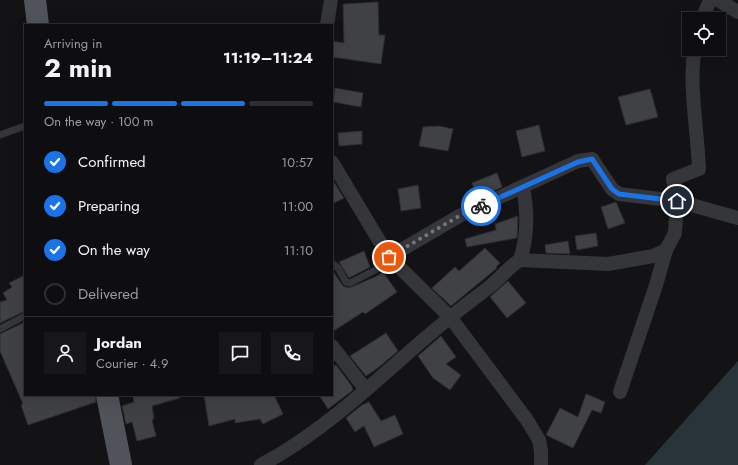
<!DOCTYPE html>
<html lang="en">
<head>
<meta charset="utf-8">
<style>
	body { margin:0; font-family:Jost,sans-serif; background:#171719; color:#f1f3f6; height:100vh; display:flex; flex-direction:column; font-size:15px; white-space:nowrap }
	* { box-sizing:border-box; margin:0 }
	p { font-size:13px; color:#9b9c9f }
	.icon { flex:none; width:22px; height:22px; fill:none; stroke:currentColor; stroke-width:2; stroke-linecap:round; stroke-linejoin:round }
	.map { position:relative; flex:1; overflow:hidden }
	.side { position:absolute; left:24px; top:24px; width:309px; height:372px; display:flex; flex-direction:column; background:#0e0e10; border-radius:0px; box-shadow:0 4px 16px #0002,0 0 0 1px #2e2e30 }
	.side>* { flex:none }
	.fabs { position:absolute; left:682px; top:12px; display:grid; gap:8px }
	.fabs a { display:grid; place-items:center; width:44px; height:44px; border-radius:0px; background:#0e0e10; box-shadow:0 4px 16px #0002,0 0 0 1px #2e2e30; font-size:20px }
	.pin { position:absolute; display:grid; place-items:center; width:34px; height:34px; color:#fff; margin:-17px; border:2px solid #fff; border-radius:50%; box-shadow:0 1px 4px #0007 }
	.courier { position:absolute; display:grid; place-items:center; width:40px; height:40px; margin:-20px; border:3px solid #1a73e8; border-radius:50%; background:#fff; color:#222; box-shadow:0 1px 5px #0007 }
	.overview em { font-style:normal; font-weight:700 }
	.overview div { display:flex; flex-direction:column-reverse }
	.overview { display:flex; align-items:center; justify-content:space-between; height:68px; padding:0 20px }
	h1 { font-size:26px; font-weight:700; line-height:30px }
	.bar { display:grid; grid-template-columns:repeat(4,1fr); gap:6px 4px; align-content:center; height:48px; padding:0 20px }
	.bar i { height:5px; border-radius:3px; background:#2e2e30 }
	.bar .on { background:#1a73e8 }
	.bar p { grid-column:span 4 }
	.line { display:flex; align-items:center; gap:10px; padding:0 20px; border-top:1px solid #2e2e30 }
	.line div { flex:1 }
	.round { display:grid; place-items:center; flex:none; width:42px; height:42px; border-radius:0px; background:#171719 }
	ol { padding:0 20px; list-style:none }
	li { display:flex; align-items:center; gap:12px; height:44px }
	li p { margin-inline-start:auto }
	li .icon { padding:4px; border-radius:50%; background:#1a73e8; color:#fff; stroke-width:4 }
	li:last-child { color:#9b9c9f }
	li i { width:22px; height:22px; border:2px solid #2e2e30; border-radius:50% }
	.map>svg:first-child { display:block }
	.water { fill:#293439 }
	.building { fill:#3f4145; stroke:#2d2e31 }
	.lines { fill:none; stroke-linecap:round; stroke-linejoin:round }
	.service { stroke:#34363a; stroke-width:7 }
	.minor { stroke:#34363a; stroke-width:14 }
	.primary { stroke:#505359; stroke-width:22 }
	.done { stroke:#71777d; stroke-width:4; stroke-dasharray:0 7.2 }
	.route { stroke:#1a73e8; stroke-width:5 }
</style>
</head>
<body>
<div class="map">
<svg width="738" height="465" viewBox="0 0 738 465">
	<rect width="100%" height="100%" fill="#131315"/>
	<path class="water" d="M738 361V465H645Z"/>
	<g class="building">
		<path d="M378 2 379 35H385L381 64 332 57V41L344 43 343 4Z"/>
		<path d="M335 88 363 93 361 107 333 102Z"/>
		<path d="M650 89 658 117 626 125 618 97Z"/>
		<path d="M539 125 545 151 522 157 516 131Z"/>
		<path d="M439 126 453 129 448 151 419 146 423 127Z"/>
		<path d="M362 131V144L339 146 338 133Z"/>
		<path d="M497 173 502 187 478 198 472 183Z"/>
		<path d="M332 179 344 198 332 204Z"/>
		<path d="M418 185 421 208 401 211 398 189Z"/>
		<path d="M616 202 625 223 608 229 601 207Z"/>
		<path d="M518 216 517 238 467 247 465 239 496 230 495 224Z"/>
		<path d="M596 233 598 246 577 250 575 236Z"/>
		<path d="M568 241 570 254 546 253 545 245Z"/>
		<path d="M485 248 500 263 496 267 497 268 451 306 432 288 455 267 459 271Z"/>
		<path d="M364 251 370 267 349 278 339 262Z"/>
		<path d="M332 270 343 286 349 288 375 277 383 272 397 292 365 314 363 312 332 332Z"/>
		<path d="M25 275V311L0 323V302L7 300 3 293 12 287 9 283Z"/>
		<path d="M508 281 526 303 507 318 490 297Z"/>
		<path d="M25 322V395H95L96 402 28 425 21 405 23 404 0 351V334Z"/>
		<path d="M386 333 398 351 379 367 366 376 350 356Z"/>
		<path d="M441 336 456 357 446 364 461 375 450 390 433 378 418 356Z"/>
		<path d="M336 365 351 385 353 390 328 409 319 395H332V367Z"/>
		<path d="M586 394 605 402 601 413 592 410 573 448 546 435 560 408 578 417Z"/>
		<path d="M133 395H179L180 398 152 406 154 419 152 420 156 436 137 441 132 422 126 424 122 406 134 402Z"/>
		<path d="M204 395H274L283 414 263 424 260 419 235 423V419L209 426Z"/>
		<path d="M369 402 381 421 395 415 403 434 374 447 364 426 355 432 346 418 362 405Z"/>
	</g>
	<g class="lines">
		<g class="service">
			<path d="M0 135 25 126"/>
			<path d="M332 263 338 268 346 282 350 283 393 261"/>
			<path d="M0 329 25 316"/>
		</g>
		<g class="minor">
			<path d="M718 0 738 12"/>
			<path d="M702 19 710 0"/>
			<path d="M327 25 331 0"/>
			<path d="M332 162 389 257 450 317 527 420 539 440 541 451V465"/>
			<path d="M389 257 461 215 578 161 592 159 612 189 619 194 677 201 738 218"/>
			<path d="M520 260C528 236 528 213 523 188"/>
			<path d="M332 346 366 390"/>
			<path d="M620 392 656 285 666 250"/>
			<path d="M261 465C312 438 356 399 399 361 428 335 457 311 488 288 500 279 507 268 520 260L608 264 653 256 666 250 675 233 677 201 673 179 699 169C698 134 688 81 695 49"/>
		</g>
		<g class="primary">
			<path d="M35 0 38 25"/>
			<path d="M107 395 121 465"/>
		</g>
	</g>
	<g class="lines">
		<path class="done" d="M389 257 461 215 481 206"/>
		<path class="route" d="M481 206 578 162 592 159 612 189 619 194 677 201"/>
	</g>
</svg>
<div class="fabs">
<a><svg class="icon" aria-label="locate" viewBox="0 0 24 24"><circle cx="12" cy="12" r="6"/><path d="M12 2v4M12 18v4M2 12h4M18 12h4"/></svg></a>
</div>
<div class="pin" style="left:389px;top:257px;background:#ea580c"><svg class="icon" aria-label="bag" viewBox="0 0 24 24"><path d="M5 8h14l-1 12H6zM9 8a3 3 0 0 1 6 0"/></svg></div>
<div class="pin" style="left:677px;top:201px;background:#1f2937"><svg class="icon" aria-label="home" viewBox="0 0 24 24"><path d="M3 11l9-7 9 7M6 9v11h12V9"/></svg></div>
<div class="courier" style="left:481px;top:206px"><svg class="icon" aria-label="bike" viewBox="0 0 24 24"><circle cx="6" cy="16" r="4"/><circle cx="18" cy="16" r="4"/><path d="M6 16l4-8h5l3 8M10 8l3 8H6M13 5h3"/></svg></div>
<section class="side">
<div class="overview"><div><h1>2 min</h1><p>Arriving in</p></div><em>11:19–11:24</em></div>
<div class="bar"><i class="on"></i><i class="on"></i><i class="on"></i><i></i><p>On the way · 100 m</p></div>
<ol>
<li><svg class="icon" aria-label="check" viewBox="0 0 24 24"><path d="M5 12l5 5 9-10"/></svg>Confirmed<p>10:57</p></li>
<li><svg class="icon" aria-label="check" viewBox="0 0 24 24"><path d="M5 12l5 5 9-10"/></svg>Preparing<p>11:00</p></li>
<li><svg class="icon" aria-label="check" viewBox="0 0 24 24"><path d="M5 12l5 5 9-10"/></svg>On the way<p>11:10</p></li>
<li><i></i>Delivered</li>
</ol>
<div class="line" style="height:72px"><a class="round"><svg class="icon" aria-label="person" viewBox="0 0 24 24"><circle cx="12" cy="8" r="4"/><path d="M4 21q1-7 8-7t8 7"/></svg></a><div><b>Jordan</b><p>Courier · 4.9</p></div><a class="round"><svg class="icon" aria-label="chat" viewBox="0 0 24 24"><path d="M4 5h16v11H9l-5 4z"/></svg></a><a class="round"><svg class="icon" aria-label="phone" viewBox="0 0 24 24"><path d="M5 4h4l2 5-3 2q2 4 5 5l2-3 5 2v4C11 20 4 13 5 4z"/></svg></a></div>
</section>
</div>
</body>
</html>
